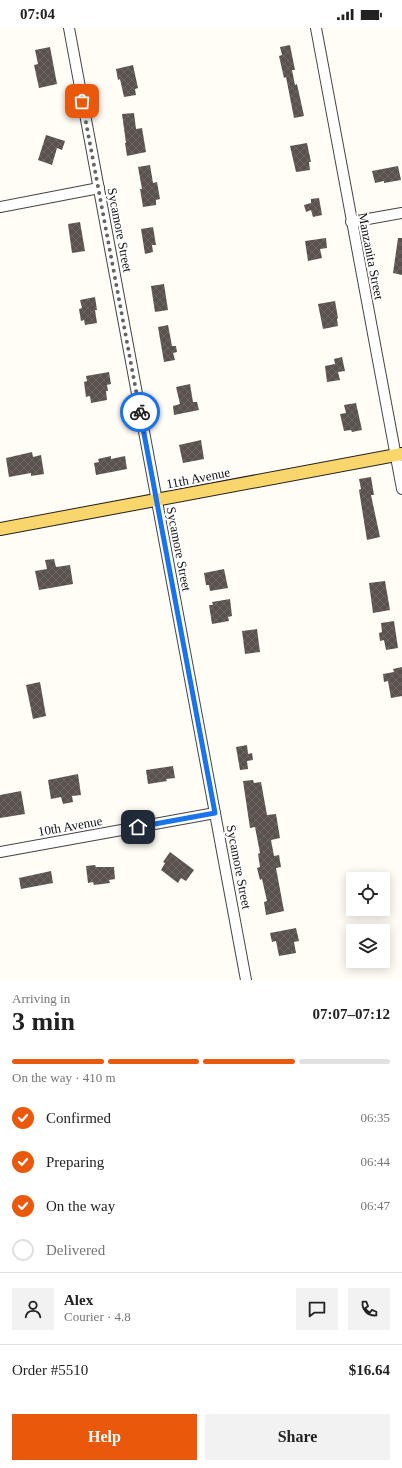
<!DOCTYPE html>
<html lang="en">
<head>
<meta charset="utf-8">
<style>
	body { margin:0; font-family:"Times New Roman",serif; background:#f2f2f2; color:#222; height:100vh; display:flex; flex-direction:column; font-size:15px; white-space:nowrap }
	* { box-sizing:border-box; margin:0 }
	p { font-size:13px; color:#767676 }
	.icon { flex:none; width:22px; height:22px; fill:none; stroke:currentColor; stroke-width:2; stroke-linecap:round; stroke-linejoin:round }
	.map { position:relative; height:952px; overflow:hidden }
	.sheet { display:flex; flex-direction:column; background:#fff; flex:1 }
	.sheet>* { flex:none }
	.tools { position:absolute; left:346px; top:844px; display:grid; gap:8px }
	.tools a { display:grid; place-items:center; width:44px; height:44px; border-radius:0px; background:#fff; box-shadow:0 2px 10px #0003; font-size:20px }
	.pin { position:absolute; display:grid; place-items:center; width:34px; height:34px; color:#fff; margin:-17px; border-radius:8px; box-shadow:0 2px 6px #0006 }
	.courier { position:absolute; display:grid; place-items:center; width:40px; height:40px; margin:-20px; border:3px solid #1a73e8; border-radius:50%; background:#fff; color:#222; box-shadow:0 1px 5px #0007 }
	.head em { font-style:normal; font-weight:600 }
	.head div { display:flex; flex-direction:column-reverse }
	.head { display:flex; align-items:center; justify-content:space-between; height:68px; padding:0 12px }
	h1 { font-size:26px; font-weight:600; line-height:30px }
	.bar { display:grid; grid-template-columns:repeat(4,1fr); gap:6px 4px; align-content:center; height:48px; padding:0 12px }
	.bar i { height:5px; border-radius:3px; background:#e0e0e0 }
	.bar .on { background:#ea580c }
	.bar p { grid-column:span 4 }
	.line { display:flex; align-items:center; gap:10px; padding:0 12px; border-top:1px solid #e0e0e0 }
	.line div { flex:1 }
	.round { display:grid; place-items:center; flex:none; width:42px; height:42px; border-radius:0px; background:#f2f2f2 }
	ol { padding:0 12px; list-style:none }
	li { display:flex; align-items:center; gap:12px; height:44px }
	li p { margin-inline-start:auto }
	li .icon { padding:4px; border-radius:50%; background:#ea580c; color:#fff; stroke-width:4 }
	li:last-child { color:#767676 }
	li i { width:22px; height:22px; border:2px solid #e0e0e0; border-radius:50% }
	.primary-button { display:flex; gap:8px; margin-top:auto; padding:8px 12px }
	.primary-button a { flex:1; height:46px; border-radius:0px; background:#ea580c; color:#fff; font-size:16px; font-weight:600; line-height:46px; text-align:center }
	.primary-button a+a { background:#f2f2f2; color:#222 }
	.status { display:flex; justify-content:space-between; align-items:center; height:28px; padding:0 20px; background:#fff; direction:ltr }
	.status svg { height:11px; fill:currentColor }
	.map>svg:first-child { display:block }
	.building { fill:url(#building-cross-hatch) }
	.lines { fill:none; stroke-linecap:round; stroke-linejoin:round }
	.minor-casing { stroke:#444; stroke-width:12 }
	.major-casing { stroke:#222; stroke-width:14 }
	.minor { stroke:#fff; stroke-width:10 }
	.major { stroke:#f9d66b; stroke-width:12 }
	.done { stroke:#646461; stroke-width:4; stroke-dasharray:0 7.2 }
	.route { stroke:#1a73e8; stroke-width:5 }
	.labels { text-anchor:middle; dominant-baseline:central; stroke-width:4; stroke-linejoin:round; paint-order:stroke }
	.street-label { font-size:13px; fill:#111; stroke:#fff }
</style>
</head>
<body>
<div class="status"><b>07:04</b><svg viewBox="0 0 49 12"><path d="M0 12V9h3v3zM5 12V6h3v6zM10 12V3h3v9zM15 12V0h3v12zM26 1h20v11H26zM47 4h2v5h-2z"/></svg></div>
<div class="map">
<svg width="402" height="952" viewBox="0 0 402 952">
	<defs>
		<pattern id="building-cross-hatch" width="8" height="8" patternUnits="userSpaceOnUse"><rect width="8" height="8" fill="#5a524d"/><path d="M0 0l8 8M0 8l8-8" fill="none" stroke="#6d6662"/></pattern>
	</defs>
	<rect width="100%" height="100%" fill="#fffdf5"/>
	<g class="building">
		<path d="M290 17 295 42H292L295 57 297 56 304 88 294 90 286 49 284 50 279 28 282 27 280 19Z"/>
		<path d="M50 19 57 56 39 60 34 37 38 36 35 22Z"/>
		<path d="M133 37 138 60 135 61 136 67 124 69 120 51 118 52 116 41Z"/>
		<path d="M134 85 136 101 142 100 146 124 127 128 125 115H126L122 86Z"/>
		<path d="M46 107 65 113 62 122 57 120 52 137 38 132Z"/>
		<path d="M307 115 311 134H309L310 142 296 144 290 118Z"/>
		<path d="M150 137 153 155 157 154 160 171 156 172V177L143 179 140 161H142L138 139Z"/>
		<path d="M398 138 401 152 384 155V153L375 155 372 143Z"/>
		<path d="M319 170 322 187 313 189 311 182 306 184 304 177 311 175V171Z"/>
		<path d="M80 194 85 223 72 225 68 196Z"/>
		<path d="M153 199 156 217H152L153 224 145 226 141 201Z"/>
		<path d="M326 210 327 220 320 221 322 230 308 233 305 213Z"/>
		<path d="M398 210H402V247L393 245Z"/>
		<path d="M164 256 168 282 155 284 151 258Z"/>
		<path d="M95 269 97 282H95L97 295 85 297 84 292 81 293 79 281 82 280 80 272Z"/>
		<path d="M335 273 338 290 337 291 338 298 323 301 318 276Z"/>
		<path d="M168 297 172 318H176L177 324 173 325 175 332 164 334 158 299Z"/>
		<path d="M342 329 345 343 338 344 340 352 327 354 325 338 335 336 334 331Z"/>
		<path d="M109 344 111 356 107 357 108 363H106L107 372 91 375 90 368 86 369 84 354 87 353 86 348Z"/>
		<path d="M190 356 193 374H197L199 382 174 387 173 378 180 376 176 359Z"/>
		<path d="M356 375 362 402 352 404 351 402 344 403 340 386 346 385 344 377Z"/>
		<path d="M201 412 204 431 183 435 179 417Z"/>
		<path d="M32 424 33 429 41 427 44 446 31 448V445L9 449 6 430Z"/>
		<path d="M111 428V431L125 428 127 441 96 447 94 435 99 434 98 431Z"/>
		<path d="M371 449 374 467H371L380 509 367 512 359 462 361 461 359 451Z"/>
		<path d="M54 531 56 539 70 537 73 556 39 562 35 543 47 541 45 532Z"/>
		<path d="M224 541 228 560 210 563 209 557H206L204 545Z"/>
		<path d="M385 553 390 582 373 585 369 555Z"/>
		<path d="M230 571 232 588 228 589 229 593 212 596 209 577H213L212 574Z"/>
		<path d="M394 593 398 620 386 622 384 612 380 613 379 605 382 604 381 595Z"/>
		<path d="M257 601 260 624 245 626 242 603Z"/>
		<path d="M402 639V668L391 670 388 653 384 654 383 646 394 644 393 641Z"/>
		<path d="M40 654 46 688 33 691 26 657Z"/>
		<path d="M247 717 248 726 252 725 253 732 247 733 248 741 240 742 236 719Z"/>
		<path d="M173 738 175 750 166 751 167 753 148 756 146 742Z"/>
		<path d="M78 746 81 767 72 768 73 774 63 776 61 769 51 771 48 752Z"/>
		<path d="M253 752 254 755 261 754 267 787 276 786 280 810 271 812 274 828 279 827 281 839 276 840 284 883 266 887 264 874 267 873 262 851 260 852 257 840 260 839 258 826 260 825 255 799 250 800 243 753Z"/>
		<path d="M21 763 25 786 0 790V767Z"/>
		<path d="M170 824 194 842 186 853 181 850 178 855 161 842 165 835 163 834Z"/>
		<path d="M95 837 96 839H114L115 851 109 852 110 855 94 857 93 854 88 855 86 838Z"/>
		<path d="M51 843 53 855 21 861 19 850Z"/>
		<path d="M296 900 299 913 294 914 296 925 279 928 276 913 272 914 270 905Z"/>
	</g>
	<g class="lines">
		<g class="minor-casing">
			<g id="minor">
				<path d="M69 0 246 952"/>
				<path d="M316 0 402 461"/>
				<path d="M0 179 99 160"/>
				<path d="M351 194 402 185"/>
				<path d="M0 824 215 785"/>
			</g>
		</g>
		<g class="major-casing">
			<path id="major" d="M0 501 402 426"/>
		</g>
		<use href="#minor" class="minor"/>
		<use href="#major" class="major"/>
	</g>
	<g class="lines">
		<path class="done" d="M82 73 140 384"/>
		<path class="route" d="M138 799 215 785 140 384"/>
	</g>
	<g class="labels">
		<g class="street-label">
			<text transform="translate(120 202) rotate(79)">Sycamore Street</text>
			<text transform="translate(371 228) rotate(79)">Manzanita Street</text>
			<text transform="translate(198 450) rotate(-11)">11th Avenue</text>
			<text transform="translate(179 521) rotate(79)">Sycamore Street</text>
			<text transform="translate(70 798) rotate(-10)">10th Avenue</text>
			<text transform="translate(239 839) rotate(79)">Sycamore Street</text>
		</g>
	</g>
</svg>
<div class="tools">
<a><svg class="icon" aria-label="locate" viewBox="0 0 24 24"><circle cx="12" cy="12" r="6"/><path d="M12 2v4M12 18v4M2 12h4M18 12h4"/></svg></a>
<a><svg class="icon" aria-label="layers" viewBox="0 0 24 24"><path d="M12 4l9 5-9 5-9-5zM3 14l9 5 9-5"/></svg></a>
</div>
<div class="pin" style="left:82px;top:73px;background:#ea580c"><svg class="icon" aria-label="bag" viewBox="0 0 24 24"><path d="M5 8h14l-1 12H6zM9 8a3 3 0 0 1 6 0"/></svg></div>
<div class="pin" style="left:138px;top:799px;background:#1f2937"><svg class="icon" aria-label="home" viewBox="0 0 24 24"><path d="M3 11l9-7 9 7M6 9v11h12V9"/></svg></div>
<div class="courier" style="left:140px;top:384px"><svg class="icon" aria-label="bike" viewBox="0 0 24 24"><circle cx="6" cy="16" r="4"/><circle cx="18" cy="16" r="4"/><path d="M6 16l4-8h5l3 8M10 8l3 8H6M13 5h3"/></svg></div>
</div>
<section class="sheet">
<div class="head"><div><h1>3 min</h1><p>Arriving in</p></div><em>07:07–07:12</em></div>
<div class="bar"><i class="on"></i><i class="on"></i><i class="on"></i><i></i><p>On the way · 410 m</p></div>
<ol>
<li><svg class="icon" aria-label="check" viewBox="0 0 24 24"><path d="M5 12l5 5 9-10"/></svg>Confirmed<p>06:35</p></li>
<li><svg class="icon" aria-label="check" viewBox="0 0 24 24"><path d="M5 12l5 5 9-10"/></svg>Preparing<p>06:44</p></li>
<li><svg class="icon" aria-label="check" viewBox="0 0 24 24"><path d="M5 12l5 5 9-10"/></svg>On the way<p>06:47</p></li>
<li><i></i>Delivered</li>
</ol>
<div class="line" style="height:72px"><a class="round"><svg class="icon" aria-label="person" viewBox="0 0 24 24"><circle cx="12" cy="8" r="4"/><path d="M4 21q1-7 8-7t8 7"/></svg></a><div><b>Alex</b><p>Courier · 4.8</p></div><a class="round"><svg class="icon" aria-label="chat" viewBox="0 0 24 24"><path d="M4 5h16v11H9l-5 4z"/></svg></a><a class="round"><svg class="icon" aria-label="phone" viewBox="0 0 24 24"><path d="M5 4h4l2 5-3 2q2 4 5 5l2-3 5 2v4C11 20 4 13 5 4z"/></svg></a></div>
<div class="line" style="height:52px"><div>Order #5510</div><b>$16.64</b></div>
<div class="primary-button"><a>Help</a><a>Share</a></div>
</section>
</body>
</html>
